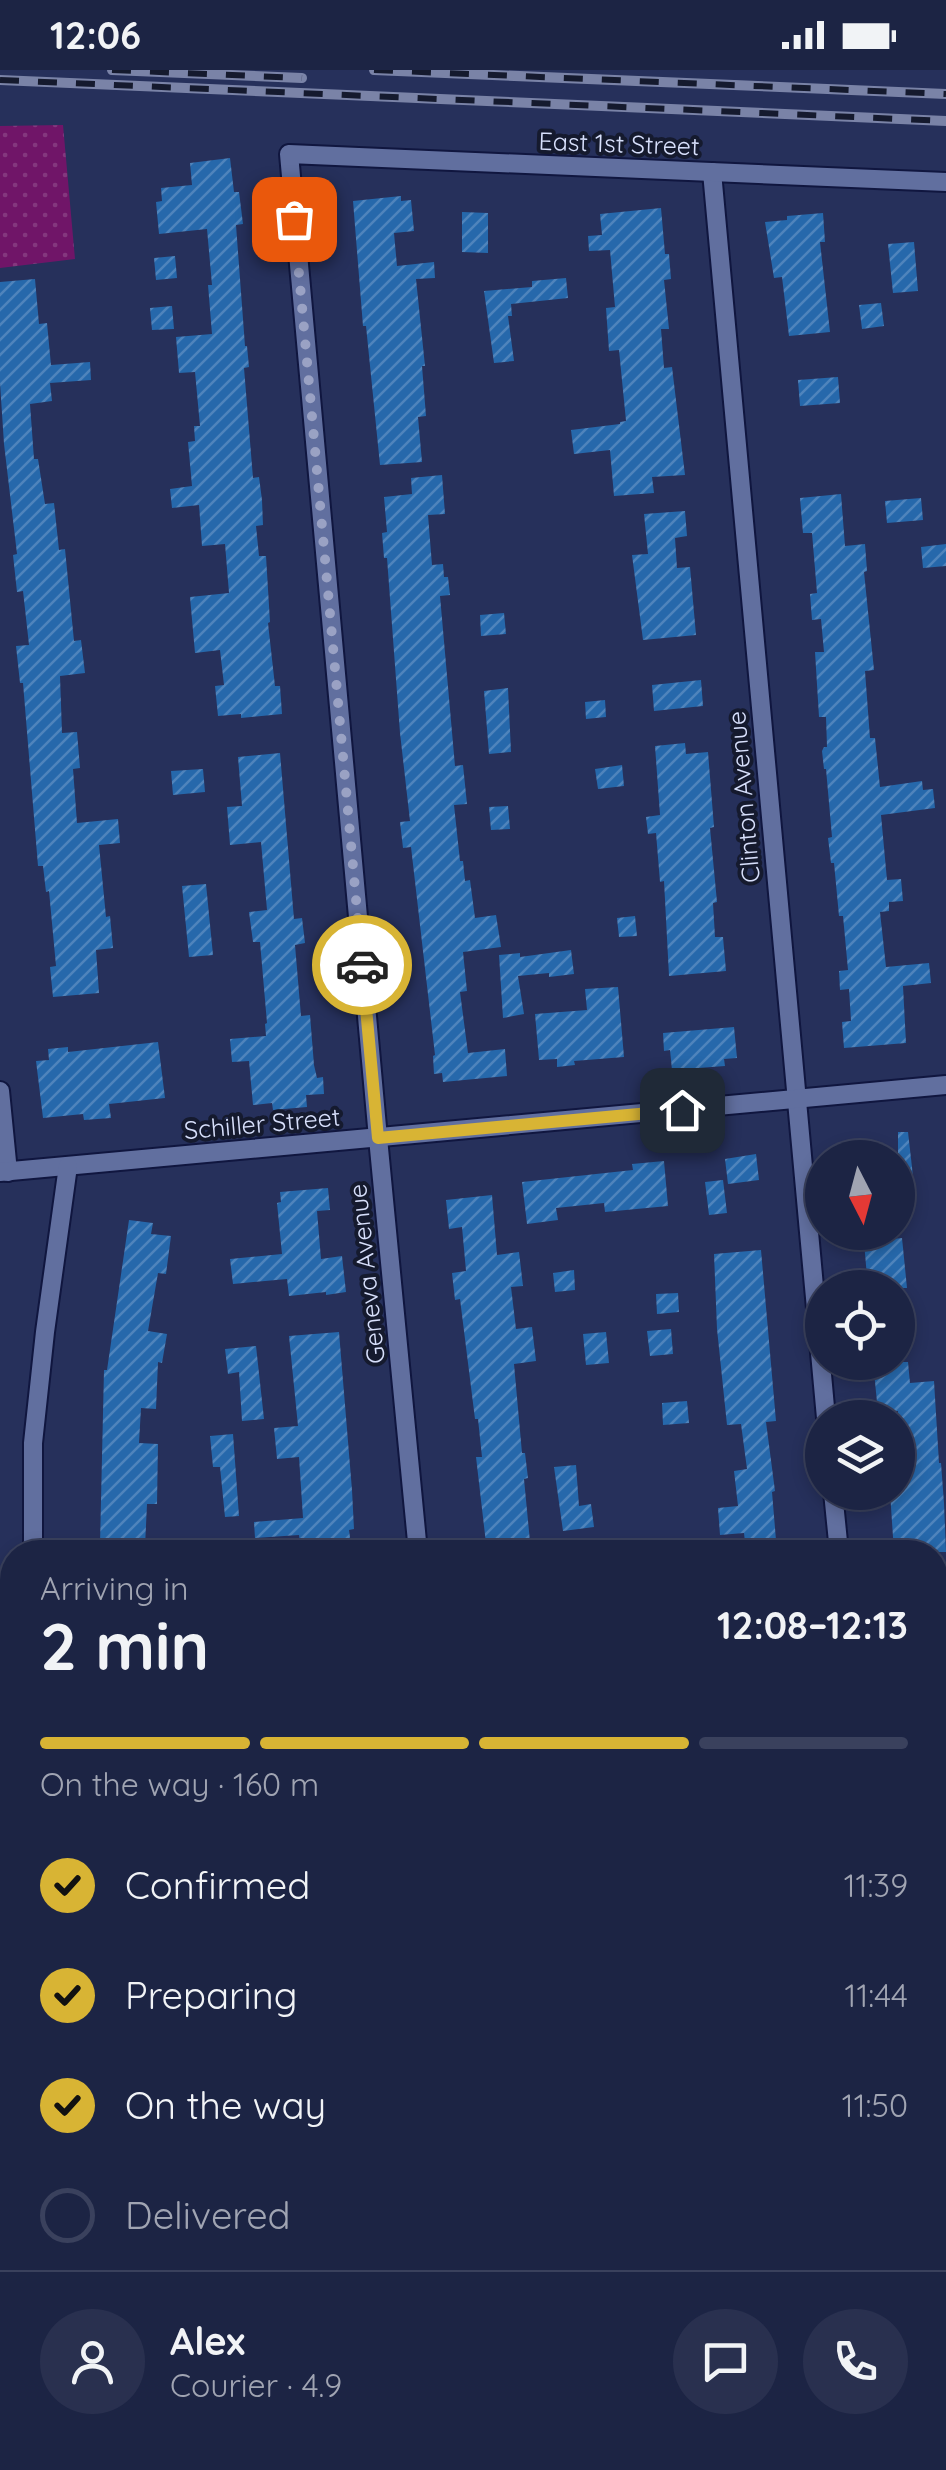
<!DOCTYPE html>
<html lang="en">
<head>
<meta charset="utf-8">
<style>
	body { margin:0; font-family:Quicksand,sans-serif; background:#29304f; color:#f1f3f6; height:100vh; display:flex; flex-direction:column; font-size:38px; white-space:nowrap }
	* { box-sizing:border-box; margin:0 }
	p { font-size:32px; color:#a0a4b2 }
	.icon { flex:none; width:55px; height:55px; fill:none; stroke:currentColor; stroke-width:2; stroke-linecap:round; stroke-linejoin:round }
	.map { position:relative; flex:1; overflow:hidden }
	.sheet { position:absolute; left:0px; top:1470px; width:948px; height:930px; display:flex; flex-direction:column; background:#1c2444; border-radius:40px 40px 0 0; box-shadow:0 5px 15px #0003,0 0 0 2px #3a415d }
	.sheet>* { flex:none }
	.needle { width:65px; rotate:174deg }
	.fabs { position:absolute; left:805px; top:1070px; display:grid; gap:20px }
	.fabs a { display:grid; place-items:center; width:110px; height:110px; border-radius:50%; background:#1c2444; box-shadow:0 5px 15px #0003,0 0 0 2px #3a415d; font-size:50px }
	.pin { position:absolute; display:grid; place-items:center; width:85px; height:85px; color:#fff; margin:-42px; border-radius:20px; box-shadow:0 5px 15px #0006 }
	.courier { position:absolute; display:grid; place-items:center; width:100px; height:100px; margin:-50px; border:8px solid #d8b434; border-radius:50%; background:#fff; color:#222; box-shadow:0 2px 12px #0007 }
	.overview em { font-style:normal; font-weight:700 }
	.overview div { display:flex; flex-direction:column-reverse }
	.overview { display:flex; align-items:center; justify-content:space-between; height:170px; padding:0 40px }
	h1 { font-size:65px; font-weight:700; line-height:75px }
	.bar { display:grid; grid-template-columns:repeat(4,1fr); gap:15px 10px; align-content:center; height:120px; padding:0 40px }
	.bar i { height:12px; border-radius:8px; background:#3a415d }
	.bar .on { background:#d8b434 }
	.bar p { grid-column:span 4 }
	.line { display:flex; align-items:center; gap:25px; padding:0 40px; border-top:2px solid #3a415d }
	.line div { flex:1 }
	.round { display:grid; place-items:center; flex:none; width:105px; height:105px; border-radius:52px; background:#29304f }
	ol { padding:0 40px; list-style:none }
	li { display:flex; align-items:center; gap:30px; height:110px }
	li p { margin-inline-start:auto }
	li .icon { padding:10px; border-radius:50%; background:#d8b434; color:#111; stroke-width:4 }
	li:last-child { color:#a0a4b2 }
	li i { width:55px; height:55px; border:5px solid #3a415d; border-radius:50% }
	.status { display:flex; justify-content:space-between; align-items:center; height:70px; padding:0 50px; background:#1c2444; direction:ltr }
	.status svg { height:28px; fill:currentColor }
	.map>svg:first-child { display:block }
	.park { fill:url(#park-dots) }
	.building { fill:url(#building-hatch) }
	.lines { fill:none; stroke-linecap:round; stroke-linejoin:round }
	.street-casing { stroke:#10163f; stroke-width:22 }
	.street { stroke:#616f9f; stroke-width:18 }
	.rail-casing { stroke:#7a83a7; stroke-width:10 }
	.rail { stroke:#151a2e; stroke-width:6; stroke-dasharray:19; stroke-linecap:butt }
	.done { stroke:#9aa2c4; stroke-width:10; stroke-dasharray:0 18 }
	.route { stroke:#d8b434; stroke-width:12 }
	.labels { text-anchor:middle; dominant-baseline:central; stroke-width:8; stroke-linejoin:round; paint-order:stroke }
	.street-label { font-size:25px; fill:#d8e0fc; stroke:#151a2e }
</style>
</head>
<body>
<div class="status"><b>12:06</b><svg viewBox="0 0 49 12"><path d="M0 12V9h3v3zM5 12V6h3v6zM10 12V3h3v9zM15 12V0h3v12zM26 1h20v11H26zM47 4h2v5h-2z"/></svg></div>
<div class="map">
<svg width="946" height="2400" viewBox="0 0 946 2400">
	<defs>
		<pattern id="park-dots" width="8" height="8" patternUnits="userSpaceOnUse" patternTransform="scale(2.5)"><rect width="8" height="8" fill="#701568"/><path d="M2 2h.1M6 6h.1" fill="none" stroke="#84377e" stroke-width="1.8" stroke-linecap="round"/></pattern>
		<pattern id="building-hatch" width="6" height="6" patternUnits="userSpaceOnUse" patternTransform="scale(2.5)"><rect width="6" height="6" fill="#2668ab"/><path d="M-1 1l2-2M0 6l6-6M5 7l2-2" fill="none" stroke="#4f84bc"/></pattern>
	</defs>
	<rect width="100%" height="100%" fill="#26305b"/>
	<g class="park">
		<path d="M63 55 75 189 0 198V56Z"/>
		<path d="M12 2067V2388H167L168 2400H0V2068Z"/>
	</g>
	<g class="building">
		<path d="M230 88 234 122H239L243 154 236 155 245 276H247L249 297 244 298 253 408 259 407 262 430 263 455 256 456 259 486H266L270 552 268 553 275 616H280L282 644 241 648V644L218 646 215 616 224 615 220 580 195 583 190 527 229 523 225 474 202 476 199 435 172 438 170 419 192 416 188 372 195 371 194 356H200L195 302 179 303 176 267 212 264 208 215H212L207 159 159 164 156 132 162 131 161 118 192 115 190 93Z"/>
		<path d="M401 126V131L411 130 414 161 394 163 397 196 434 192 435 208 416 209 425 296H422L426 346 418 347 422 392 380 395 366 256H363L353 131Z"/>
		<path d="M661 138 665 184H669L671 209 664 210 669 259H661L664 298 672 297 685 405 652 407 654 423 614 426 610 380 574 384 571 360 620 354V352L626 351 619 280 609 281 606 238 615 237 610 180 589 181 588 166 602 165 600 144Z"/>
		<path d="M462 142 488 143V183L462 182Z"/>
		<path d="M823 143 825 172H820L830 262 789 266 782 207 774 208 765 152 787 150V146Z"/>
		<path d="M914 172 918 221 893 223 888 174Z"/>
		<path d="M175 186 177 208 156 210 154 188Z"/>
		<path d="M566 208 568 228 511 234 512 246H508L514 291 494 293 484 221 532 217V211Z"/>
		<path d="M35 209 39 254 47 253 51 295 90 292 91 310 50 313 52 331 30 334 34 389H38L45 434 54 433 59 480 65 479 74 571 81 570 85 603 60 606 62 663 77 662 80 698 73 699 77 753 118 749 120 773 99 775 106 847 110 846 113 878 96 880 99 923 53 927 50 897 56 896 49 821 46 822 43 796H38L23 613H20L16 576 29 575 23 521 17 522 13 485 17 484 4 374 0 313V212Z"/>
		<path d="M881 233 884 256 862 259 859 235Z"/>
		<path d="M172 236 174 259 152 260 150 238Z"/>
		<path d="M838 307 840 333 800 336 798 310Z"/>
		<path d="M442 405 445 444 428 445 432 495 443 494 444 507H448L450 525 440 526 455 696 463 695 467 734 454 735 460 791H463L465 811 470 810 475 848 496 845 501 877 463 882 467 921 460 922 468 983 505 979 507 1006 443 1012 442 1003 434 1004 433 986 435 985 411 777 403 778 400 752 410 751 400 663 387 488H384L382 463 387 462 384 427 412 424 411 408Z"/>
		<path d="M841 424 845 476 865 474 867 501 864 502 874 600 865 601 870 668H875L880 717 922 711 923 720 933 719 935 738 881 745 887 810 901 809 903 831 889 832V841L880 842 886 897 929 893 931 913 903 916 906 973 844 978 842 952 851 951 849 919 840 920 839 901 848 900 843 846H839L834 793H831L828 768 832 767 826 699H824L822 681 824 677H827L826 647H819L815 582H824L821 549 812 550 810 524 817 523 812 463H803L800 428Z"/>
		<path d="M921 428 923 450 887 453 885 431Z"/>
		<path d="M685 441 687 466 675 468 677 498 690 497 696 565 643 570 632 485 648 484 644 444Z"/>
		<path d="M946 474V496L923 498 921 477Z"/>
		<path d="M504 543 506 564 481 566 480 545Z"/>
		<path d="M701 610 703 636 654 641 652 615Z"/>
		<path d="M508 618 511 682 489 684 484 621Z"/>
		<path d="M605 630 606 647 586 649 585 632Z"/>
		<path d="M685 673 686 684 708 682 714 757 710 758 717 832 713 833 715 867H723L726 901 669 906 664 811 660 812 656 763 648 764 646 747 660 745 655 676Z"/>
		<path d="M280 683 294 849 302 848 305 873 295 875 301 946 310 945 314 995 317 1008 323 1007 324 1024 306 1025 307 1037 273 1040 272 1033 253 1035 249 991 232 992 230 969 266 966 265 954 267 953 260 872H253L249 842 267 840 261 772 230 775 227 737 242 736 238 687Z"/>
		<path d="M622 695 624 716 598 719 595 699Z"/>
		<path d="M203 699 205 722 173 725 171 701Z"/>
		<path d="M508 736 510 759 491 760 489 737Z"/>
		<path d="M206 814 213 885 189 887 182 816Z"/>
		<path d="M635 846 637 866 619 867 617 848Z"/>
		<path d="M571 880 574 904 549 907V903L518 906 524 944 503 948 499 885 520 883V887Z"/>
		<path d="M618 917 624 987 574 991 575 995 557 997V989L539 990 535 944 587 940 585 919Z"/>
		<path d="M734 957 737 988 724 989 725 996 672 1000 670 980 664 981 663 963Z"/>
		<path d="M158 972 165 1028 109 1034 111 1048 84 1050 83 1044 43 1048 36 991 49 990 48 979 68 977V982Z"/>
		<path d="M898 1062H908L914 1115 898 1117Z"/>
		<path d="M756 1084 759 1110 728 1114 725 1089Z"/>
		<path d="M664 1091 668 1136 605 1142 604 1133 556 1138 558 1150 527 1154 522 1112 633 1100 632 1094Z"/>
		<path d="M723 1110 727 1143 709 1145 705 1112Z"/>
		<path d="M328 1118 330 1140 317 1141 321 1189 342 1186 346 1222 326 1225V1222L289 1226 287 1209 233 1214 230 1189 282 1184 277 1133 281 1132 280 1122Z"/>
		<path d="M492 1125 497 1185 519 1182 523 1216 511 1217 516 1259 532 1257 536 1291 514 1294 522 1383H525L528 1408 524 1409 531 1482H487L476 1387H482L478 1349H475L460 1229 455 1230 452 1203 466 1201 462 1157 449 1159 446 1130Z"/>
		<path d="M129 1150 153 1153 151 1164 171 1166 166 1204 158 1203 148 1261 167 1264 162 1293 158 1292 156 1339 141 1338 139 1373 158 1374 157 1434H147L145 1477 100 1474 104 1300H107Z"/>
		<path d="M902 1168 907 1218H868L864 1172Z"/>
		<path d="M761 1180 776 1351 766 1352 775 1421 772 1422 777 1482H746L744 1463 720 1465 718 1438 738 1436 734 1401 747 1399 741 1354 727 1355 717 1259 714 1184Z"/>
		<path d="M574 1200 575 1220 555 1222 553 1203Z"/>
		<path d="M678 1223 679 1242 657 1244 656 1224Z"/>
		<path d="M671 1259 673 1284 650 1286 647 1261Z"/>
		<path d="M339 1262 352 1420 354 1459 349 1460 352 1482H301L299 1465 255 1468 254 1452 303 1448 299 1387 277 1389 274 1358 298 1356 289 1266Z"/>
		<path d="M606 1262 609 1293 586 1295 583 1264Z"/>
		<path d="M256 1276 264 1349 242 1351 239 1302 228 1304 225 1279Z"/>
		<path d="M873 1292H908L910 1313 934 1311 939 1393H941L944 1433 946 1482H894L890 1422H898V1341L878 1342Z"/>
		<path d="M687 1331 689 1353 663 1355 662 1333Z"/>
		<path d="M233 1364 239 1446 225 1447 220 1397H213L210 1366Z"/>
		<path d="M576 1395 579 1436 591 1434 594 1457 563 1461 554 1397Z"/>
	</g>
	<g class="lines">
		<g class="street-casing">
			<g id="street">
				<path d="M712 102 826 1348"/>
				<path d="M0 1021 8 1102"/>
				<path d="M0 1102 946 1015"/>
				<path d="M833 1422 839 1482"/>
				<path d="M33 1482V1373L45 1262 68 1096"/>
				<path d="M418 1482 378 1068 289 84 946 112"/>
				<path d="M935 1954 946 1953"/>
				<path d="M0 2036 12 2035"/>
				<path d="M500 2388 501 2400"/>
				<path d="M922 2388 923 2400"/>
			</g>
		</g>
		<use href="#street" class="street"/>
		<g class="rail-casing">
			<g id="rail">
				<path d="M112 0 302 8"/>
				<path d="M374 0 946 24"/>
				<path d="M0 10 946 51"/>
			</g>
		</g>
		<use href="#rail" class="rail"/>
	</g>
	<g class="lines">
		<path class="done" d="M294 149 362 895"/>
		<path class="route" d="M362 895 378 1068 682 1040"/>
	</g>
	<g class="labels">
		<g class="street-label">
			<text transform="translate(619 73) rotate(2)">East 1st Street</text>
			<text transform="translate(743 727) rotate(-95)">Clinton Avenue</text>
			<text transform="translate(262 1053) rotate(-5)">Schiller Street</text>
			<text transform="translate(366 1204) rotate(-96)">Geneva Avenue</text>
		</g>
	</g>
</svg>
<div class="fabs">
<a><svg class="needle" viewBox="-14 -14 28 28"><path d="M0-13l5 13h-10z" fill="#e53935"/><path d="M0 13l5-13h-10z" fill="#a0a4b2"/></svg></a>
<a><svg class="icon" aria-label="locate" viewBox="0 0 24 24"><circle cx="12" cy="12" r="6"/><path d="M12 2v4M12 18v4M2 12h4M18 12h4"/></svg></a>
<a><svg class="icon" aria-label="layers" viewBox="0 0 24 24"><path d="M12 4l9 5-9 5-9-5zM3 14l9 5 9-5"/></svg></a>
</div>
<div class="pin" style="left:294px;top:149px;background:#ea580c"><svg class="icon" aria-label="bag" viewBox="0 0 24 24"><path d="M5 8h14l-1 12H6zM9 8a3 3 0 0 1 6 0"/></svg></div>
<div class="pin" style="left:682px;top:1040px;background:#1f2937"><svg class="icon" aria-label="home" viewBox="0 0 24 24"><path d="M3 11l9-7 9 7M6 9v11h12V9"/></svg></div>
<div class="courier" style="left:362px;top:895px"><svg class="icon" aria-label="car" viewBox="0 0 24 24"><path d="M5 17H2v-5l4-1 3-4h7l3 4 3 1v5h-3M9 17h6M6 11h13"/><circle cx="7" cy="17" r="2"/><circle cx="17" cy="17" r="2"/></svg></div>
<section class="sheet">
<div class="overview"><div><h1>2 min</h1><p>Arriving in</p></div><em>12:08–12:13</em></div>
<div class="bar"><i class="on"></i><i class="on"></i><i class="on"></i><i></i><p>On the way · 160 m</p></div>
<ol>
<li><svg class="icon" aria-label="check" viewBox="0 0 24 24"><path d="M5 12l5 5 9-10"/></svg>Confirmed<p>11:39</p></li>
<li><svg class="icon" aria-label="check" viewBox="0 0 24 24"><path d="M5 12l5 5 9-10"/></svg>Preparing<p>11:44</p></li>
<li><svg class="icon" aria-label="check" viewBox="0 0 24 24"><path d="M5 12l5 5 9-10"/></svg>On the way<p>11:50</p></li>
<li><i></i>Delivered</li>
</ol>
<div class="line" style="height:180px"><a class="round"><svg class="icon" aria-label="person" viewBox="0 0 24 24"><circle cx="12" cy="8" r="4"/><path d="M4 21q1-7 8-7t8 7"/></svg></a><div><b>Alex</b><p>Courier · 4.9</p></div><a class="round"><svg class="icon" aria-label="chat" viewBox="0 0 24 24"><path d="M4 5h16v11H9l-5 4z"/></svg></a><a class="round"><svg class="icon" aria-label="phone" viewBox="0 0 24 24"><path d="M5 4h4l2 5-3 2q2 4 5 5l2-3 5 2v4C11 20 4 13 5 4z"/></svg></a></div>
</section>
</div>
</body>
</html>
